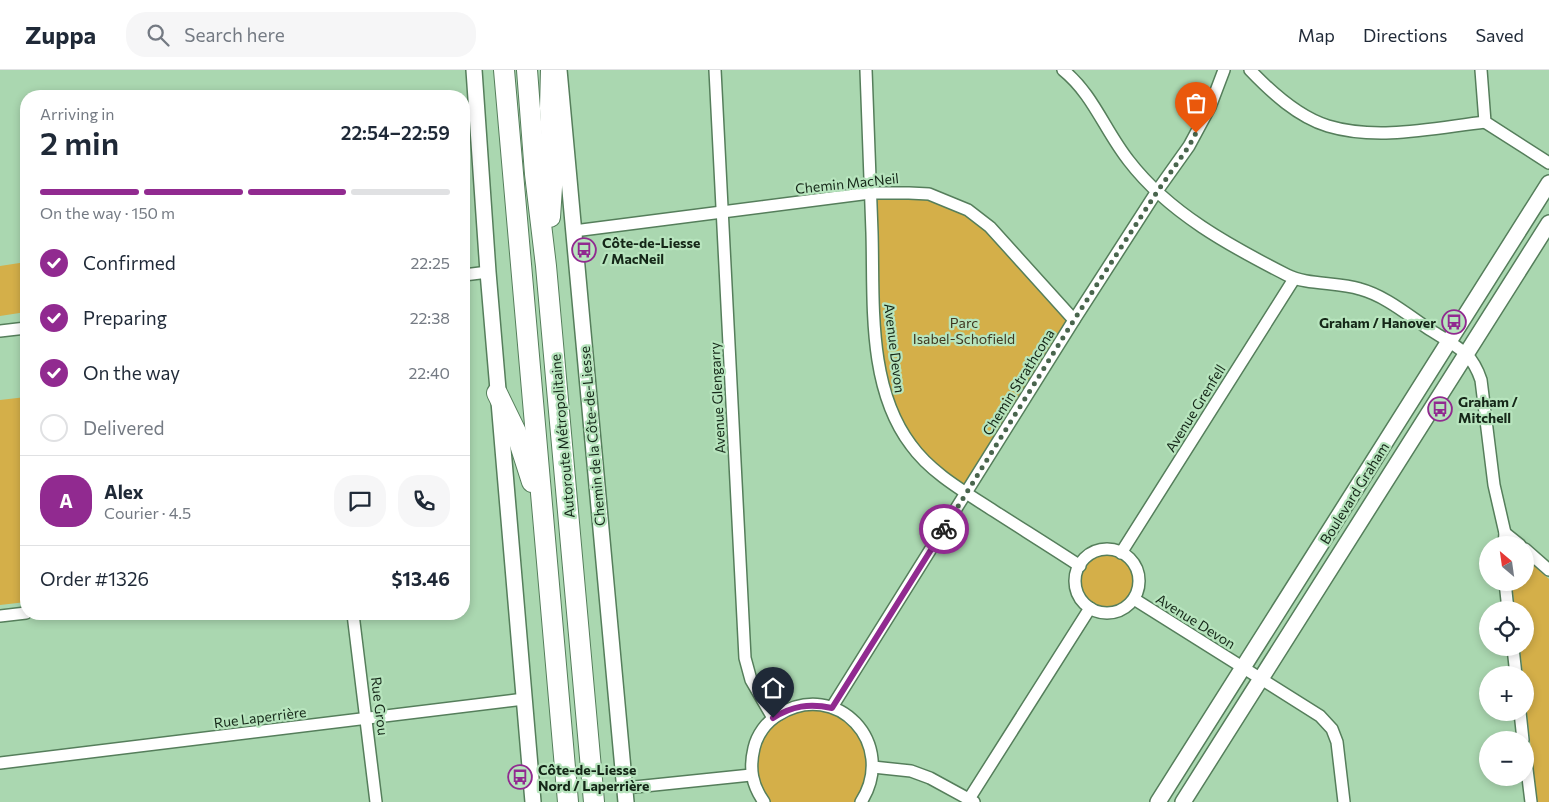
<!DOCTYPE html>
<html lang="en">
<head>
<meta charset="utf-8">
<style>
	body { margin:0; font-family:Commissioner,sans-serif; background:#f6f6f7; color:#1f2937; height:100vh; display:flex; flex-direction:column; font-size:19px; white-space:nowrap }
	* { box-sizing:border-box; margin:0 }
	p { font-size:16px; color:#747a83 }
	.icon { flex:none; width:28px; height:28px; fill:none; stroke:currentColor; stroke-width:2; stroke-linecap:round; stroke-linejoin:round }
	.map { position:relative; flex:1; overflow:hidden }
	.side { position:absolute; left:20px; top:20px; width:450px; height:530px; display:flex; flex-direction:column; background:#fff; border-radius:20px; box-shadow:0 2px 8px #0003 }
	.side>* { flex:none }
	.needle { width:32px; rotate:331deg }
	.fabs { position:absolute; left:1479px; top:466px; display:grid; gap:10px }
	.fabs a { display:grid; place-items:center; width:55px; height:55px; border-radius:50%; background:#fff; box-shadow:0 2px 8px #0003; font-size:25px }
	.pin { position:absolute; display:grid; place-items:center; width:42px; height:42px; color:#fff; margin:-51px -21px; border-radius:50% 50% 50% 0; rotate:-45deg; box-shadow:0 0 5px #0007 }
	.pin .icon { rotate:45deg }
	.courier { position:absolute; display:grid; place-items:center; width:50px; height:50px; margin:-25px; border:4px solid #912a90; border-radius:50%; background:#fff; color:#222; box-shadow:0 1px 6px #0007 }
	.headline em { font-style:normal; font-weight:600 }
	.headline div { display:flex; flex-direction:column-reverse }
	.headline { display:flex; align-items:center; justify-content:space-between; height:85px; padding:0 20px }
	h1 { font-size:32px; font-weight:600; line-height:38px }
	.bar { display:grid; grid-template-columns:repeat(4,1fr); gap:8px 5px; align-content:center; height:60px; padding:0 20px }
	.bar i { height:6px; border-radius:4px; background:#e0e1e3 }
	.bar .selected { background:#912a90 }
	.bar p { grid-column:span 4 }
	.line { display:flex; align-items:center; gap:12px; padding:0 20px; border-top:1px solid #e0e1e3 }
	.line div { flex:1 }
	.round { display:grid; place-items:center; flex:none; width:52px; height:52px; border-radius:20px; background:#f6f6f7 }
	ol { padding:0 20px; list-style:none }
	li { display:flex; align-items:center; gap:15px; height:55px }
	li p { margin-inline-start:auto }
	li .icon { padding:5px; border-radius:50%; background:#912a90; color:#fff; stroke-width:4 }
	li:last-child { color:#747a83 }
	li i { width:28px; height:28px; border:2px solid #e0e1e3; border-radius:50% }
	header { display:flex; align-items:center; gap:30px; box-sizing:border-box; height:70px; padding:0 25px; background:#fff; border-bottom:1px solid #e0e1e3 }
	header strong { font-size:24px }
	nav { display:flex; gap:28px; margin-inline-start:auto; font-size:18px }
	.search { width:350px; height:45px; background:#f6f6f7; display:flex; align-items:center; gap:12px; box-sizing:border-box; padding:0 18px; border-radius:20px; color:#747a83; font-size:19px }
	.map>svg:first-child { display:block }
	.green { fill:#d4af49 }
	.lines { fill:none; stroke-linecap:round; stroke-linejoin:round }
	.street-casing { stroke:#557e5b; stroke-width:14 }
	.secondary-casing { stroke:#557e5b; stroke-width:18 }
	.highway-casing { stroke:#557e5b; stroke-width:22 }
	.street { stroke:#fff; stroke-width:11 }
	.secondary { stroke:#fff; stroke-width:15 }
	.highway { stroke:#fff; stroke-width:20 }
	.done { stroke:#49654d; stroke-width:5; stroke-dasharray:0 9 }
	.route { stroke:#912a90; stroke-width:6 }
	.labels { text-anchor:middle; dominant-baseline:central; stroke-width:4.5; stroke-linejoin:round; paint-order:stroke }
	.street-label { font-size:14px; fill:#152718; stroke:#b7e4bd }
	.poi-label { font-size:14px; font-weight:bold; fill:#152718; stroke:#b7e4bd; text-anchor:start }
	.park-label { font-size:14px; fill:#3f3620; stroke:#b7e4bd }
</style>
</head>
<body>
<header>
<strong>Zuppa</strong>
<div class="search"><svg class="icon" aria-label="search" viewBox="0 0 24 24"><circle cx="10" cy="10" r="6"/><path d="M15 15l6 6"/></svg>Search here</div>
<nav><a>Map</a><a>Directions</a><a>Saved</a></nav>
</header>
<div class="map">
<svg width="1549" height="732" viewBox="0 0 1549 732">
	<rect width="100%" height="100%" fill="#aad7b0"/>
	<g class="green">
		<path d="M870 123H909L968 140 1074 250 967 423 911 376 881 310Z"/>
		<path d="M26 192V242L0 246V196Z"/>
		<path d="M26 327V532L0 535V330Z"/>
		<circle cx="1107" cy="511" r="32"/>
		<path d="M1525 490 1529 491 1549 509V732H1537L1525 627V605H1523L1520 578H1525V540H1515L1512 513 1525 512Z"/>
		<path d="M804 635 847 645 872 684 861 732H764L751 690 762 660Z"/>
	</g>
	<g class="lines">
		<g class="street-casing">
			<g id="street">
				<path d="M715 0 745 588 751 610 773 648"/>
				<path d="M866 0C868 54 870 109 872 163 874 232 867 317 911 375 931 403 965 422 994 441 1022 459 1051 477 1080 496"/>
				<path d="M1063 0C1093 24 1105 61 1129 91 1169 143 1230 176 1287 205 1306 215 1338 212 1360 219 1386 226 1409 246 1432 261 1443 268 1456 275 1466 284 1473 291 1478 301 1481 310L1494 415 1505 463 1504 475"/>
				<path d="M1250 0C1271 22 1298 47 1328 56 1378 71 1434 58 1485 52"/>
				<path d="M1481 0 1485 52 1549 93"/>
				<path d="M574 161 870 123H909L929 124 968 140 990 157 1074 250"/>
				<path d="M464 205 488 202"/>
				<path d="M0 261 26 258"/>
				<path d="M1505 463 1520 475"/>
				<path d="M1525 479 1549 500"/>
				<circle cx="1107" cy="511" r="32"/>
				<path d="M1121 483 1294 209"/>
				<path d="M1505 512 1508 540"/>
				<path d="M1134 529 1320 646 1332 659 1337 672 1344 732"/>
				<path d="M353 544 376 732"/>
				<path d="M0 546 26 543"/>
				<path d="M1513 578 1516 605"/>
				<path d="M832 637 1074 250 1157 121 1189 76 1210 37 1224 0"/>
				<path d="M1520 642 1523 670"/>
				<path d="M1525 683 1531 732"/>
				<path d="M0 693 524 629"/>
				<path d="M873 697 911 701 930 708 974 732"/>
				<path d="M625 718 751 705"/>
				<path d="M969 729 1090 538"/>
				<path d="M764 732C752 715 749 699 754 678 757 665 766 652 778 645 837 608 898 674 861 732"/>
			</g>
		</g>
		<g class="secondary-casing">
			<g id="secondary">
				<path d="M474 0 488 202 533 732"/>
				<path d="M559 0 626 732"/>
				<path d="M1158 732 1549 113"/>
				<path d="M1183 732 1549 153"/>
			</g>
		</g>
		<g class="highway-casing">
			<g id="highway">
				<path d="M504 0 568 732"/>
				<path d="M527 0 535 104 546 196 594 732"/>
				<path d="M550 147 553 102 550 38 551 0"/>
				<path d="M497 323 516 362 532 412"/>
			</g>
		</g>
		<use href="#street" class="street"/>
		<use href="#secondary" class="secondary"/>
		<use href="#highway" class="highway"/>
	</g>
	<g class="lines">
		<path class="done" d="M944 459 1074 250 1157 122 1189 76 1196 63"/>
		<path class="route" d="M773 648C792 636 809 633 832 638L944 459"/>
	</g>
	<defs>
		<g id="bus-ring" transform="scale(1.25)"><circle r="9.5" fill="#b7e4bd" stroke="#912a90" stroke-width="1.5"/><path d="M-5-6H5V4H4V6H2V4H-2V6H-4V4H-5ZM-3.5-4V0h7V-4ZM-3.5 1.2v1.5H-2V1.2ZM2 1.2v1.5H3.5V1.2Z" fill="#912a90"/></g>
	</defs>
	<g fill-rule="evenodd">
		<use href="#bus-ring" x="584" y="180"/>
		<use href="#bus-ring" x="1454" y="252"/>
		<use href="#bus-ring" x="1440" y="339"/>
		<use href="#bus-ring" x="520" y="707"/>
	</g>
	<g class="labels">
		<g class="street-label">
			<text transform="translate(847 113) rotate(-6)">Chemin MacNeil</text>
			<text transform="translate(895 278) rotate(83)">Avenue Devon</text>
			<text transform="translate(1018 312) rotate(-58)">Chemin Strathcona</text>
			<text transform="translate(717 328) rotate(-93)">Avenue Glengarry</text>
			<text transform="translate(1195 338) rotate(-58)">Avenue Grenfell</text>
			<text transform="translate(562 366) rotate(-95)">Autoroute Métropolitaine</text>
			<text transform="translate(592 366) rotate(-95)">Chemin de la Côte-de-Liesse</text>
			<text transform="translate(1354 423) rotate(-58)">Boulevard Graham</text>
			<text transform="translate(1196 551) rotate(32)">Avenue Devon</text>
			<text transform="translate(380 636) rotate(83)">Rue Grou</text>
			<text transform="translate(260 647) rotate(-7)">Rue Laperrière</text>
		</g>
		<g class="poi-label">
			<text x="602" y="172">Côte-de-Liesse<tspan x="602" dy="16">/ MacNeil</tspan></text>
			<text x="1436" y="252" text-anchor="end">Graham / Hanover</text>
			<text x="1458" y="331">Graham /<tspan x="1458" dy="16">Mitchell</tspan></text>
			<text x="538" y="699">Côte-de-Liesse<tspan x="538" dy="16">Nord / Laperrière</tspan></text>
		</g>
		<g class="park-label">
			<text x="964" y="252">Parc<tspan x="964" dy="16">Isabel-Schofield</tspan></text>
		</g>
	</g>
</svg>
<div class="fabs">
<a><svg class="needle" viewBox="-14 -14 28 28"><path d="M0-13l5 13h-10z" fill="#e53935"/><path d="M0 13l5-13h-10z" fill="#747a83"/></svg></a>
<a><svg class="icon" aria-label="locate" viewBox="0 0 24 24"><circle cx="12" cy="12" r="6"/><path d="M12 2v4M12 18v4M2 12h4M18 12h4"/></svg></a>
<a>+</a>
<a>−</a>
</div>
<div class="pin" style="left:1196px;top:63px;background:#ea580c"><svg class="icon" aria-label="bag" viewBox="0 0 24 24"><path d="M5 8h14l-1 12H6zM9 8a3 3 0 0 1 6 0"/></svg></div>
<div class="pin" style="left:773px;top:648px;background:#1f2937"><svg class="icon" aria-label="home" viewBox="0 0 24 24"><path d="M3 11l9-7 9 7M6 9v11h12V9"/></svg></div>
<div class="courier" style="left:944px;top:459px"><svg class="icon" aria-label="bike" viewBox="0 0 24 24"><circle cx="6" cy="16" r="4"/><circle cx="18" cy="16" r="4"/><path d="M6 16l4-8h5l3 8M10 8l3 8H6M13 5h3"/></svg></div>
<section class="side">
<div class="headline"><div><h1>2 min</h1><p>Arriving in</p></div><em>22:54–22:59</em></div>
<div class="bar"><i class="selected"></i><i class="selected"></i><i class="selected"></i><i></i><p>On the way · 150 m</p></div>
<ol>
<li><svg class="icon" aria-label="check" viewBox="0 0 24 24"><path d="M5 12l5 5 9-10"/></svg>Confirmed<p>22:25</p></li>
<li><svg class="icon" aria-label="check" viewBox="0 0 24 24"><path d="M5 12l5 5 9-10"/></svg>Preparing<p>22:38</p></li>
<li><svg class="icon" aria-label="check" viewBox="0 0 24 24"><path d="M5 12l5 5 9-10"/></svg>On the way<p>22:40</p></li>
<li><i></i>Delivered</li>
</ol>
<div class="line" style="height:90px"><b class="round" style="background:#912a90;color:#fff">A</b><div><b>Alex</b><p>Courier · 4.5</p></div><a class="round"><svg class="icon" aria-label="chat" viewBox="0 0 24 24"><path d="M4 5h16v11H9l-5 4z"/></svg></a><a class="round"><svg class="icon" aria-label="phone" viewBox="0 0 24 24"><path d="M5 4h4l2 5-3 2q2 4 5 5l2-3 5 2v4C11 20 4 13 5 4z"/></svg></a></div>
<div class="line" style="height:65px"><div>Order #1326</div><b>$13.46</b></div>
</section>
</div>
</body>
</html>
